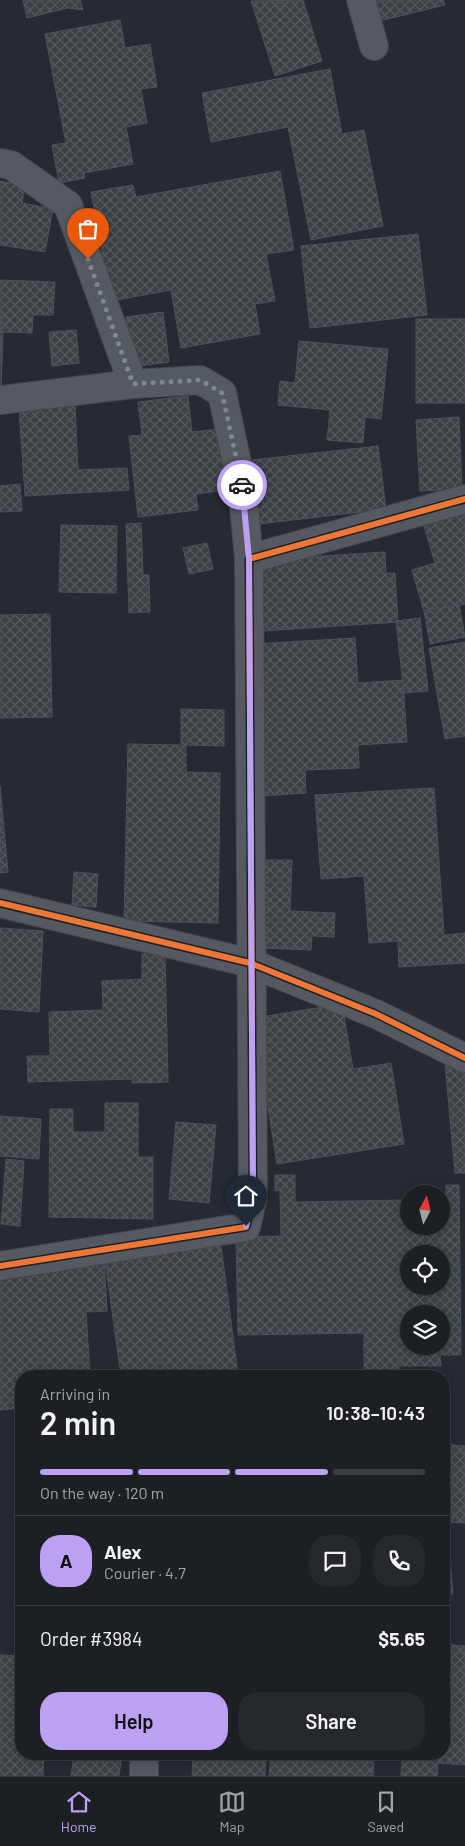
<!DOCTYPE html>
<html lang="en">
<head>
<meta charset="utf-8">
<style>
	body { margin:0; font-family:Barlow,sans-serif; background:#25282d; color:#f1f3f6; height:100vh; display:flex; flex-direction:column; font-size:19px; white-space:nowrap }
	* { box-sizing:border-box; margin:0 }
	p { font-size:16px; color:#a0a3a7 }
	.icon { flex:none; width:28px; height:28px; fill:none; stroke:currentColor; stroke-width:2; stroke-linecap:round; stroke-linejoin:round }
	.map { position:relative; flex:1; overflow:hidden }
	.sheet { position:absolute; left:15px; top:1370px; width:435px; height:390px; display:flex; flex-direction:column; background:#1c2025; border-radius:20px; box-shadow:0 2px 12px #0003,0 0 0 1px #3a3e42 }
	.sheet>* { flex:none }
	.needle { width:32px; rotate:7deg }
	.controls { position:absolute; left:400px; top:1185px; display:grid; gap:10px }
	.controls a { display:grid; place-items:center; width:50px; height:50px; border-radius:50%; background:#1c2025; box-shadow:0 2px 12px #0003,0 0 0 1px #3a3e42; font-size:25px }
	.pin { position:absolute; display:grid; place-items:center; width:42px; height:42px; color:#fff; margin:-51px -21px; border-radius:50% 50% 50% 0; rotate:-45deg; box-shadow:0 0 5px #0007 }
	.pin .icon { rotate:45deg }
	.courier { position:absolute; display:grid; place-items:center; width:50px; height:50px; margin:-25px; border:4px solid #bca0f2; border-radius:50%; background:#fff; color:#222; box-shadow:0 1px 6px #0007 }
	.summary em { font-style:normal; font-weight:600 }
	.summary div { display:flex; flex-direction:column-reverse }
	.summary { display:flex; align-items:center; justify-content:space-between; height:85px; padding:0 25px }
	h1 { font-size:32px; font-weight:600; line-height:38px }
	.bar { display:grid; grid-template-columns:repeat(4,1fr); gap:8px 5px; align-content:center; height:60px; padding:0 25px }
	.bar i { height:6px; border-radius:4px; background:#3a3e42 }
	.bar .selected { background:#bca0f2 }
	.bar p { grid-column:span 4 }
	.line { display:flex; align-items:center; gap:12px; padding:0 25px; border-top:1px solid #3a3e42 }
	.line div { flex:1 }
	.round { display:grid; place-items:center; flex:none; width:52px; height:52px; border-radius:20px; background:#25282d }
	.action { display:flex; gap:10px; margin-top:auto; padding:10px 25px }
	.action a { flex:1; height:58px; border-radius:20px; background:#bca0f2; color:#111; font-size:20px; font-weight:600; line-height:58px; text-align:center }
	.action a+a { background:#25282d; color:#f1f3f6 }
	.menu { display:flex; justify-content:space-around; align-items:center; height:70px; border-top:1px solid #3a3e42; background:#1c2025; font-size:14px; color:#a0a3a7 }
	.menu a { display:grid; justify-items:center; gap:2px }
	.menu .selected { color:#bca0f2 }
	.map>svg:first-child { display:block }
	.building { fill:url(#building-cross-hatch); stroke:#4c525a; fill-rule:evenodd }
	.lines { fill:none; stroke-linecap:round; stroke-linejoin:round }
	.street-casing { stroke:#42474c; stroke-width:30 }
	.street { stroke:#545a60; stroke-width:28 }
	.cycleway-casing { stroke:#19222b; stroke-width:9 }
	.cycleway { stroke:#f07635; stroke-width:6 }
	.done { stroke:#7d8791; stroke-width:5; stroke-dasharray:0 9 }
	.route { stroke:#bca0f2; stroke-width:6 }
</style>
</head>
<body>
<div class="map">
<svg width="465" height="1776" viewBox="0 0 465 1776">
	<defs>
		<pattern id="building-cross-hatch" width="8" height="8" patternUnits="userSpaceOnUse" patternTransform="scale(1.25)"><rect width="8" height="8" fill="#3c4146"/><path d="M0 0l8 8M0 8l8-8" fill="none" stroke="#565a5f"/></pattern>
	</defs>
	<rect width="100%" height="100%" fill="#252b31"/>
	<g class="building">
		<path d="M23 0H80L83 10 68 8 27 18Z"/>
		<path d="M303 0 322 61 275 76 251 1Z"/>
		<path d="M370 0H443L445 5 375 22Z"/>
		<path d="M120 20 125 48 150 44 157 87 141 89 147 123 126 127 133 164 84 173 85 178 59 183 52 145 66 143 45 34Z"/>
		<path d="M330 69 342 134 364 130 383 226 311 240 288 127 211 142 202 93Z"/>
		<path d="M280 171 294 250 266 254 275 301 255 304 260 334 181 348 171 290 111 301 91 192 133 185 136 197Z"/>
		<path d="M0 181 25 186 22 203 53 209 45 252 0 245Z"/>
		<path d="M418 234 427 315 310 328 301 246Z"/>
		<path d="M0 280 55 282 53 315H33L32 333 3 332 1 390Z"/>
		<path d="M163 312 169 362 132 367 126 317Z"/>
		<rect x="416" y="319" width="49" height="84"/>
		<path d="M76 330 79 363 52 366 49 332Z"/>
		<path d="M299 341 388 349 381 419 365 417 363 443 327 440 330 410 278 405 280 381 295 383Z"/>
		<path d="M188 396 192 432 228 428 235 489 196 494 198 510 138 517 129 436 142 435 138 402Z"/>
		<path d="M75 406 78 470 127 468 129 490 25 496 19 409Z"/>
		<path d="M459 417 462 489 420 491 416 420Z"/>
		<path d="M378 446 386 509 259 524 252 460Z"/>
		<path d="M20 484 22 511 0 512V486Z"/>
		<path d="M465 509V604L425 615 412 570 435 563 421 516Z"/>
		<path d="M141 523 143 575H149L150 612 129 613 126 524Z"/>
		<path d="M61 525 117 526 116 593 59 592Z"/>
		<path d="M207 543 213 569 189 574 183 548Z"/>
		<path d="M385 552 386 573H395L398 622 262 631 257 560Z"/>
		<path d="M459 605 465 637 430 644 424 611Z"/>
		<path d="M50 614 52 717 0 718V615Z"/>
		<path d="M420 618 428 691 404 693 396 621Z"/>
		<path d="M355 638 358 683 403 680 407 742 358 745 359 768 305 770 306 793 262 796 253 644Z"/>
		<path d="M465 642V736L445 739 429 648Z"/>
		<path d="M181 709 224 710V746L186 745V772L220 773 218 923 124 921 128 744 181 745Z"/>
		<path d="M0 786 8 872 0 873Z"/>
		<path d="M434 788 444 935 465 933V963L399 967 398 941 369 943 364 876 321 879 315 795Z"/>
		<path d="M263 860H292L290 911 335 913 334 937 312 936 311 950 259 948Z"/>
		<path d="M74 872 98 874 96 907 72 905Z"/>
		<path d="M0 928 43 931 39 1012 0 1009Z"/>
		<path d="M165 953 168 1082 132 1083V1079L28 1082 27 1056H50L49 1012 103 1010 102 981 142 979V954Z"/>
		<path d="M342 1004 353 1069 391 1063 404 1144 277 1164 254 1018Z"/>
		<path d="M465 1051V1173H455L444 1053Z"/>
		<path d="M105 1103H138V1157H153V1219L49 1217 50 1109H73V1132H105Z"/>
		<path d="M0 1116 41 1119 39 1159 0 1156Z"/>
		<path d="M176 1122 216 1125 209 1203 169 1199Z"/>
		<path d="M6 1159 24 1161 20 1226 1 1224Z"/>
		<path d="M275 1175H295V1202L409 1200V1226H441V1200H446V1185H459L461 1355H440L441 1366H399V1376H364V1333L238 1335 236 1237 281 1236 280 1190 275 1191ZM409 1254H441V1286H409ZM409 1314H441V1346H409Z"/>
		<path d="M221 1246 238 1374 121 1376 105 1260Z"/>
		<path d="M104 1258 107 1311 86 1312 90 1376H21V1408L0 1410V1271Z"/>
		<path d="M444 1444 465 1446V1523L444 1522Z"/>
		<path d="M444 1531H448L453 1594 444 1595Z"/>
		<path d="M444 1644 465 1646V1765L438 1763 437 1776H401L402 1754H444Z"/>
		<path d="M0 1655 21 1656V1754H44L43 1776H0Z"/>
		<path d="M74 1754H122L119 1776H71Z"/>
		<path d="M193 1754H266L265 1776H192Z"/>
		<path d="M271 1754H352L351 1760 374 1762 373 1776H269Z"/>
	</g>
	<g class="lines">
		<g class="street-casing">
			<g id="street">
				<path d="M361 0 374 46"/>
				<path d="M0 163 11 165 68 205 133 384 0 400"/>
				<path d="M133 384 200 380 222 393 242 486 249 559"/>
				<path d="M0 903 250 963 376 1014 465 1058"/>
				<path d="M0 1266 246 1227 253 1197 249 559 465 499"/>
				<path d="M144 1754V1776"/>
			</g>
		</g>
		<use href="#street" class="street"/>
		<g class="cycleway-casing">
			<g id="cycleway">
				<path d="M0 903 250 963 376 1014 465 1058"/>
				<path d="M0 1266 246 1227 253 1197 249 559 465 499"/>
			</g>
		</g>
		<use href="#cycleway" class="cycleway"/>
	</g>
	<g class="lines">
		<path class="done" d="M88 259 133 384 200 380 222 393 242 485"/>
		<path class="route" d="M242 485 249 559 253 1197 246 1226"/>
	</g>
</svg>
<div class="controls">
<a><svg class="needle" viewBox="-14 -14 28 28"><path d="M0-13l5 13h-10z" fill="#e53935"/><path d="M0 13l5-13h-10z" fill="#a0a3a7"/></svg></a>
<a><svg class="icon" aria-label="locate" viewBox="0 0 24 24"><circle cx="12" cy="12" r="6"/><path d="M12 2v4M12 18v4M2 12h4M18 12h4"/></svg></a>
<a><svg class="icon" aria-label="layers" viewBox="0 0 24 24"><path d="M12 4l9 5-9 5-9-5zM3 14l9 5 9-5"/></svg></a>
</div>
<div class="pin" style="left:88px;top:259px;background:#ea580c"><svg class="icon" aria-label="bag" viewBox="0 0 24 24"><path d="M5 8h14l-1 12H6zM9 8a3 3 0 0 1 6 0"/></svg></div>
<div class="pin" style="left:246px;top:1226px;background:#1f2937"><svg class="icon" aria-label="home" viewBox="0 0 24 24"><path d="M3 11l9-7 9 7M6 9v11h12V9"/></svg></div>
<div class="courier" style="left:242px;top:485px"><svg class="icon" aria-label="car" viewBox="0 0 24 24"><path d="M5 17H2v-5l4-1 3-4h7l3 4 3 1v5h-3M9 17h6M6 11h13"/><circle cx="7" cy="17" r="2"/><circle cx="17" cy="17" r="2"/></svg></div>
<section class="sheet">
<div class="summary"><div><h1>2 min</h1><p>Arriving in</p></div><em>10:38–10:43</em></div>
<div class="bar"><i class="selected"></i><i class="selected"></i><i class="selected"></i><i></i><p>On the way · 120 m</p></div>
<div class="line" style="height:90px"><b class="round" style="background:#bca0f2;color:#111">A</b><div><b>Alex</b><p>Courier · 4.7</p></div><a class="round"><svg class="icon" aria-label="chat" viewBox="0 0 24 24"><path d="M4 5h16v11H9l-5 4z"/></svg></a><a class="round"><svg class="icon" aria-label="phone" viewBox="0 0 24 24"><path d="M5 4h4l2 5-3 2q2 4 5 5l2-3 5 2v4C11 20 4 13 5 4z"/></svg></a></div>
<div class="line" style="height:65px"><div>Order #3984</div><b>$5.65</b></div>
<div class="action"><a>Help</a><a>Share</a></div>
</section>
</div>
<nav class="menu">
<a class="selected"><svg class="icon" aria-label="home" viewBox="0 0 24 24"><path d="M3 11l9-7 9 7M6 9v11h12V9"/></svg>Home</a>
<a><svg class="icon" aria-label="map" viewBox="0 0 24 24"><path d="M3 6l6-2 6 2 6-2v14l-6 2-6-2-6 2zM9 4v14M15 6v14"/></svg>Map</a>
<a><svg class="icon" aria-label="saved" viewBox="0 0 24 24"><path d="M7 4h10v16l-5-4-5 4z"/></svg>Saved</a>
</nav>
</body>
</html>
